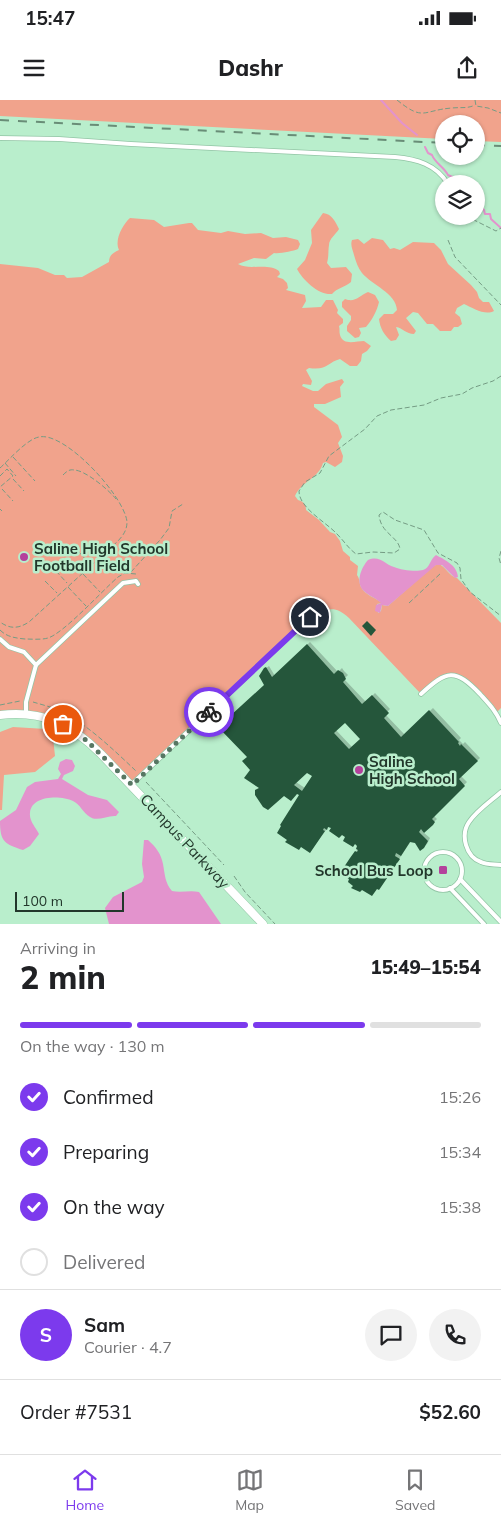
<!DOCTYPE html>
<html lang="en">
<head>
<meta charset="utf-8">
<style>
	body { margin:0; font-family:Mulish,sans-serif; background:#f2f2f2; color:#202124; height:100vh; display:flex; flex-direction:column; font-size:19px; white-space:nowrap }
	* { box-sizing:border-box; margin:0 }
	p { font-size:16px; color:#757577 }
	.icon { flex:none; width:28px; height:28px; fill:none; stroke:currentColor; stroke-width:2; stroke-linecap:round; stroke-linejoin:round }
	.map { position:relative; height:824px; overflow:hidden }
	.details { display:flex; flex-direction:column; background:#fff; flex:1 }
	.details>* { flex:none }
	.fabs { position:absolute; left:435px; top:15px; display:grid; gap:10px }
	.fabs a { display:grid; place-items:center; width:50px; height:50px; border-radius:50%; background:#fff; box-shadow:0 1px 4px #0004; font-size:25px }
	.scale { position:absolute; left:15px; bottom:12px; width:109px; box-sizing:border-box; padding-left:5px; border:2px solid #22372b; border-top:0; font-size:14px; line-height:18px; white-space:nowrap; color:#22372b; -webkit-text-stroke:4px #b9eecc; paint-order:stroke }
	.pin { position:absolute; display:grid; place-items:center; width:42px; height:42px; color:#fff; margin:-21px; border:2px solid #fff; border-radius:50%; box-shadow:0 1px 5px #0007 }
	.courier { position:absolute; display:grid; place-items:center; width:50px; height:50px; margin:-25px; border:4px solid #7c3aed; border-radius:50%; background:#fff; color:#222; box-shadow:0 1px 6px #0007 }
	.summary em { font-style:normal; font-weight:800 }
	.summary div { display:flex; flex-direction:column-reverse }
	.summary { display:flex; align-items:center; justify-content:space-between; height:85px; padding:0 20px }
	h1 { font-size:32px; font-weight:800; line-height:38px }
	.bar { display:grid; grid-template-columns:repeat(4,1fr); gap:8px 5px; align-content:center; height:60px; padding:0 20px }
	.bar i { height:6px; border-radius:4px; background:#e0e0e0 }
	.bar .selected { background:#7c3aed }
	.bar p { grid-column:span 4 }
	.line { display:flex; align-items:center; gap:12px; padding:0 20px; border-top:1px solid #e0e0e0 }
	.line div { flex:1 }
	.round { display:grid; place-items:center; flex:none; width:52px; height:52px; border-radius:26px; background:#f2f2f2 }
	ol { padding:0 20px; list-style:none }
	li { display:flex; align-items:center; gap:15px; height:55px }
	li p { margin-inline-start:auto }
	li .icon { padding:5px; border-radius:50%; background:#7c3aed; color:#fff; stroke-width:4 }
	li:last-child { color:#757577 }
	li i { width:28px; height:28px; border:2px solid #e0e0e0; border-radius:50% }
	.status { display:flex; justify-content:space-between; align-items:center; height:35px; padding:0 25px; background:#fff; direction:ltr }
	.status svg { height:14px; fill:currentColor }
	header { display:flex; justify-content:space-between; align-items:center; height:65px; padding:0 20px; background:#fff; font-size:22px; font-weight:800 }
	.dock { display:flex; justify-content:space-around; align-items:center; height:70px; border-top:1px solid #e0e0e0; background:#fff; font-size:14px; color:#757577 }
	.dock a { display:grid; justify-items:center; gap:2px }
	.dock .selected { color:#7c3aed }
	.map>svg:first-child { display:block }
	.green { fill:#f1a38c }
	.water { fill:#e393cd }
	.shadow { fill:#0003; fill-rule:evenodd }
	.lines { fill:none; stroke-linecap:round; stroke-linejoin:round }
	.stream { stroke:#e393cd; stroke-width:2 }
	.building { fill:#25563b; fill-rule:evenodd }
	.service-casing { stroke:#92c5a5; stroke-width:5.5 }
	.minor-casing { stroke:#92c5a5; stroke-width:9 }
	.path { stroke:#759c84; stroke-width:1; stroke-dasharray:5 2.5; stroke-linecap:butt }
	.service { stroke:#fff; stroke-width:4 }
	.minor { stroke:#fff; stroke-width:8 }
	.rail { stroke:#698d77; stroke-width:2; stroke-dasharray:9 9; stroke-linecap:butt }
	.done { stroke:#577763; stroke-width:5; stroke-dasharray:0 9 }
	.route { stroke:#7c3aed; stroke-width:6 }
	.poi-dot { fill:#b4419c; stroke:#b9eecc; stroke-width:2 }
	.labels { text-anchor:middle; dominant-baseline:central; stroke-width:5; stroke-linejoin:round; paint-order:stroke }
	.poi-label { font-size:15px; font-weight:bold; fill:#22372b; stroke:#b9eecc; text-anchor:start }
	.street-label { font-size:15px; fill:#22372b; stroke:#b9eecc }
</style>
</head>
<body>
<div class="status"><b>15:47</b><svg viewBox="0 0 49 12"><path d="M0 12V9h3v3zM5 12V6h3v6zM10 12V3h3v9zM15 12V0h3v12zM26 1h20v11H26zM47 4h2v5h-2z"/></svg></div>
<header><svg class="icon" aria-label="menu" viewBox="0 0 24 24"><path d="M4 6h16M4 12h16M4 18h16"/></svg>Dashr<svg class="icon" aria-label="share" viewBox="0 0 24 24"><path d="M12 15V3M7 8l5-5 5 5M5 13v7h14v-7"/></svg></header>
<div class="map">
<svg width="501" height="824" viewBox="0 0 501 824">
	<rect width="100%" height="100%" fill="#b9eecc"/>
	<g class="green">
		<path d="M0 0H501V42L476 41V24H444V39L0 16Z"/>
		<path d="M323 113C332 114 335 121 339 129 336 134 329 139 329 145 328 151 329 156 327 163L331 168 346 167 352 174 351 182C345 187 337 188 332 194 318 195 303 180 297 169L305 160 312 143 311 130Z"/>
		<path d="M130 118 154 120 164 127 189 123H192L198 130 221 133 228 131 245 134 261 133 273 138 286 137 298 140 300 144 298 149C293 151 280 154 274 153L266 159 254 158 238 164C250 171 267 162 279 171L280 174 277 177 283 179 287 183 288 188 286 190 305 195 306 201 302 208 321 207 326 200H333L338 210 337 213 343 219V223L339 226C340 229 339 232 340 235 343 246 356 241 364 241L371 246 367 251 362 254 361 261 357 266H350L340 259C328 262 327 271 309 268L306 270 312 281 311 285 303 284 302 286 313 291H318L326 284 342 279 344 282 340 287 341 297 325 304H314V307L338 325 342 337 338 343 343 356 342 362 335 367 326 362 323 363C319 378 301 382 295 396L298 400C304 402 306 404 306 410L319 420 330 432 335 434 340 441 343 451 350 457V460L358 466 357 475C360 479 359 483 361 487 365 495 376 498 382 503L377 504 378 513 381 511 382 505 388 506 433 466 439 464C446 467 449 476 457 478L501 523V608L497 612C483 598 463 566 440 579 433 583 427 589 421 594L349 518C334 504 327 509 310 517L131 685 94 646 57 621 0 615V164L38 168 55 175H64L67 178 82 177 109 162C109 155 113 153 119 150 114 140 123 124 130 118Z"/>
		<path d="M372 138 383 140 390 149 394 148 400 150 413 142 434 143 441 150 448 164 471 185 477 192 479 198 483 202H489L494 211C485 216 473 208 464 204L457 208 455 213 460 217 462 224 458 227H454L451 231H440L433 224H427L418 213 413 212 406 218 416 231 414 234C406 234 403 228 396 227L399 235 396 240 391 241C384 235 380 228 379 219L384 214H393L397 210C396 193 372 185 362 173 358 168 356 162 354 155 353 150 350 146 352 140L358 139 364 144Z"/>
		<path d="M368 192 375 195 379 202C377 211 372 220 366 227L359 228 361 233 359 237 355 238 347 231V226L351 220V216L342 207V202L345 199C355 203 359 196 368 192Z"/>
		<path d="M13 627 46 629 53 637 55 656 35 672 4 675 2 710H0V632Z"/>
	</g>
	<g class="water">
		<path d="M436 455C445 460 457 465 458 477L455 478 442 465H436L388 506 382 505 380 513 375 511 376 505 381 503C376 498 369 496 364 491 355 483 361 468 368 460 380 455 384 464 394 467 401 470 416 472 423 470 430 468 430 459 436 455Z"/>
		<path d="M66 659 72 660 75 666 73 671 64 675 62 679 88 695 107 700 119 712 116 716C108 715 97 722 90 717 83 713 80 704 73 701 61 695 31 695 30 713 29 721 36 728 39 734L30 746 23 750C4 744 0 741 0 721L16 710 27 687 35 682 58 679 61 674 58 669 60 662Z"/>
		<path d="M144 740H148C156 747 161 754 163 764 165 775 165 783 172 791 181 793 190 790 199 792L221 824H109L105 808 113 797 142 782 144 777 142 764Z"/>
	</g>
	<path class="shadow" d="M310 542 338 572 342 568 344 571 348 575 344 579 366 602 375 593 390 609 385 614 405 635 433 608 461 638 459 640 463 644 465 642 480 658 461 676 467 682 434 716 437 719 423 732 430 738 427 744 421 749 416 742 411 741 381 786 356 752 359 746 329 726 312 749 301 695 297 693 283 694 257 690 260 687 251 669 248 657 265 585V569L269 566 275 576ZM345 621 361 639 352 647 335 629ZM307 672 313 676 305 688 296 682Z"/>
	<g class="lines">
		<g class="stream">
			<path d="M381 0 402 23 417 35"/>
			<path d="M425 47 428 53 432 55C435 63 444 67 448 75L457 79 459 84"/>
			<path d="M476 102 484 110 485 114H490L491 119 501 128"/>
		</g>
	</g>
	<g class="building">
		<path d="M367 521 376 530 371 536 362 526Z"/>
		<path d="M307 544 334 574 338 570 343 573 346 579 343 582 362 604 372 595 389 613 384 618 401 637 429 610 459 642 458 643 460 646 461 644 478 661 459 679 465 686 432 719 435 722 433 725 424 733 421 729 419 732 428 741 424 748 420 751 415 743 410 742 401 756 396 753 395 756 400 759 379 790 377 789 372 796 362 790 360 792 351 788 353 786 348 782 349 779 340 773 350 758 355 751 357 752 358 750 356 749 357 746 355 744 353 747 343 741 345 737 342 735 339 738 329 731 331 728 328 727 327 730 324 728 323 730 325 731 310 753 301 747 299 750 285 742 287 740 277 733 281 726 280 725 299 695 297 694 291 701 284 696 268 710 263 707 255 695V690L259 688 244 678 250 670 242 661 247 657 218 627 264 585 259 576 264 568 266 567 272 577ZM345 623 360 639 349 649 334 633ZM307 673 312 676 302 691 294 685Z"/>
	</g>
	<g class="lines">
		<g class="service-casing">
			<g id="service">
				<path d="M0 38 59 39 131 44 395 57C416 59 436 64 448 84"/>
				<path d="M0 539 9 547 24 552 36 565 123 483 136 481 138 484"/>
				<path d="M421 594C447 570 455 568 480 594 489 604 496 611 501 623"/>
				<path d="M26 614V602L36 565"/>
				<path d="M131 685 310 517"/>
				<path d="M501 692C491 701 477 710 469 722 460 735 466 757 481 762 487 765 494 764 501 765"/>
				<circle cx="443" cy="771" r="19"/>
				<path d="M460 779 501 822"/>
				<path d="M450 788 484 824"/>
			</g>
		</g>
		<g class="minor-casing">
			<path id="minor" d="M0 615C43 610 71 624 101 654L263 824"/>
		</g>
		<g class="path">
			<path d="M397 0C424 22 423 10 452 8 460 7 467 9 475 5"/>
			<path d="M475 0 476 6 488 8 501 13"/>
			<path d="M466 116 496 131 501 128"/>
			<path d="M448 140 455 157 501 205"/>
			<path d="M501 276 493 281 472 288 462 294 441 298 424 305 391 310 377 316 365 329 329 356 320 373 305 382 299 391C299 408 326 422 337 434 344 441 348 448 356 454L373 452 394 453 400 449C398 436 381 434 379 415L383 412 395 420 424 430 438 453 457 463 460 468 461 479 470 492 501 516"/>
			<path d="M13 357 35 381"/>
			<path d="M5 363 16 376"/>
			<path d="M0 368C9 360 27 339 39 337 65 331 125 397 127 422 127 430 123 436 117 442L29 522C18 529 10 529 0 522"/>
			<path d="M63 375C66 372 69 369 74 370 85 370 109 390 116 399"/>
			<path d="M0 376 7 369 13 376 0 387"/>
			<path d="M13 379 24 391"/>
			<path d="M2 389 13 401"/>
			<path d="M0 409 2 411"/>
			<path d="M78 451 89 463"/>
			<path d="M501 451 499 458 501 465"/>
			<path d="M67 461 78 473"/>
			<path d="M56 471 67 483"/>
			<path d="M131 472 160 440 169 428 172 411 183 404"/>
			<path d="M83 474 100 492"/>
			<path d="M45 481 57 493"/>
			<path d="M68 487 86 506"/>
			<path d="M409 503 441 473"/>
			<path d="M316 519 321 512"/>
			<path d="M0 530C7 537 15 538 25 539 32 539 41 540 48 538 64 533 103 490 118 477L125 473 136 474"/>
			<path d="M33 602C43 605 56 608 66 614 90 627 116 652 136 671"/>
			<path d="M0 605 20 601"/>
			<path d="M146 682 224 765"/>
			<path d="M234 776 245 792 275 824"/>
		</g>
		<use href="#service" class="service"/>
		<use href="#minor" class="minor"/>
		<g class="rail">
			<path d="M0 20 444 43"/>
			<path d="M476 45 501 46"/>
		</g>
	</g>
	<g class="lines">
		<path class="done" d="M63 624 86 640 132 685 209 612"/>
		<path class="route" d="M209 612 310 517"/>
	</g>
	<g class="poi-dot">
		<circle cx="24" cy="457" r="5"/>
		<circle cx="359" cy="670" r="5"/>
		<rect x="438" y="765" width="10" height="10" rx="2.5"/>
	</g>
	<g class="labels">
		<g class="poi-label">
			<text x="34" y="448">Saline High School<tspan x="34" dy="17">Football Field</tspan></text>
			<text x="369" y="661">Saline<tspan x="369" dy="17">High School</tspan></text>
			<text x="433" y="770" text-anchor="end">School Bus Loop</text>
		</g>
		<g class="street-label">
			<text transform="translate(185 741) rotate(47)">Campus Parkway</text>
		</g>
	</g>
</svg>
<div class="fabs">
<a><svg class="icon" aria-label="locate" viewBox="0 0 24 24"><circle cx="12" cy="12" r="6"/><path d="M12 2v4M12 18v4M2 12h4M18 12h4"/></svg></a>
<a><svg class="icon" aria-label="layers" viewBox="0 0 24 24"><path d="M12 4l9 5-9 5-9-5zM3 14l9 5 9-5"/></svg></a>
</div>
<div class="scale">100 m</div>
<div class="pin" style="left:63px;top:624px;background:#ea580c"><svg class="icon" aria-label="bag" viewBox="0 0 24 24"><path d="M5 8h14l-1 12H6zM9 8a3 3 0 0 1 6 0"/></svg></div>
<div class="pin" style="left:310px;top:517px;background:#1f2937"><svg class="icon" aria-label="home" viewBox="0 0 24 24"><path d="M3 11l9-7 9 7M6 9v11h12V9"/></svg></div>
<div class="courier" style="left:209px;top:612px"><svg class="icon" aria-label="bike" viewBox="0 0 24 24"><circle cx="6" cy="16" r="4"/><circle cx="18" cy="16" r="4"/><path d="M6 16l4-8h5l3 8M10 8l3 8H6M13 5h3"/></svg></div>
</div>
<section class="details">
<div class="summary"><div><h1>2 min</h1><p>Arriving in</p></div><em>15:49–15:54</em></div>
<div class="bar"><i class="selected"></i><i class="selected"></i><i class="selected"></i><i></i><p>On the way · 130 m</p></div>
<ol>
<li><svg class="icon" aria-label="check" viewBox="0 0 24 24"><path d="M5 12l5 5 9-10"/></svg>Confirmed<p>15:26</p></li>
<li><svg class="icon" aria-label="check" viewBox="0 0 24 24"><path d="M5 12l5 5 9-10"/></svg>Preparing<p>15:34</p></li>
<li><svg class="icon" aria-label="check" viewBox="0 0 24 24"><path d="M5 12l5 5 9-10"/></svg>On the way<p>15:38</p></li>
<li><i></i>Delivered</li>
</ol>
<div class="line" style="height:90px"><b class="round" style="background:#7c3aed;color:#fff">S</b><div><b>Sam</b><p>Courier · 4.7</p></div><a class="round"><svg class="icon" aria-label="chat" viewBox="0 0 24 24"><path d="M4 5h16v11H9l-5 4z"/></svg></a><a class="round"><svg class="icon" aria-label="phone" viewBox="0 0 24 24"><path d="M5 4h4l2 5-3 2q2 4 5 5l2-3 5 2v4C11 20 4 13 5 4z"/></svg></a></div>
<div class="line" style="height:65px"><div>Order #7531</div><b>$52.60</b></div>
</section>
<nav class="dock">
<a class="selected"><svg class="icon" aria-label="home" viewBox="0 0 24 24"><path d="M3 11l9-7 9 7M6 9v11h12V9"/></svg>Home</a>
<a><svg class="icon" aria-label="map" viewBox="0 0 24 24"><path d="M3 6l6-2 6 2 6-2v14l-6 2-6-2-6 2zM9 4v14M15 6v14"/></svg>Map</a>
<a><svg class="icon" aria-label="saved" viewBox="0 0 24 24"><path d="M7 4h10v16l-5-4-5 4z"/></svg>Saved</a>
</nav>
</body>
</html>
